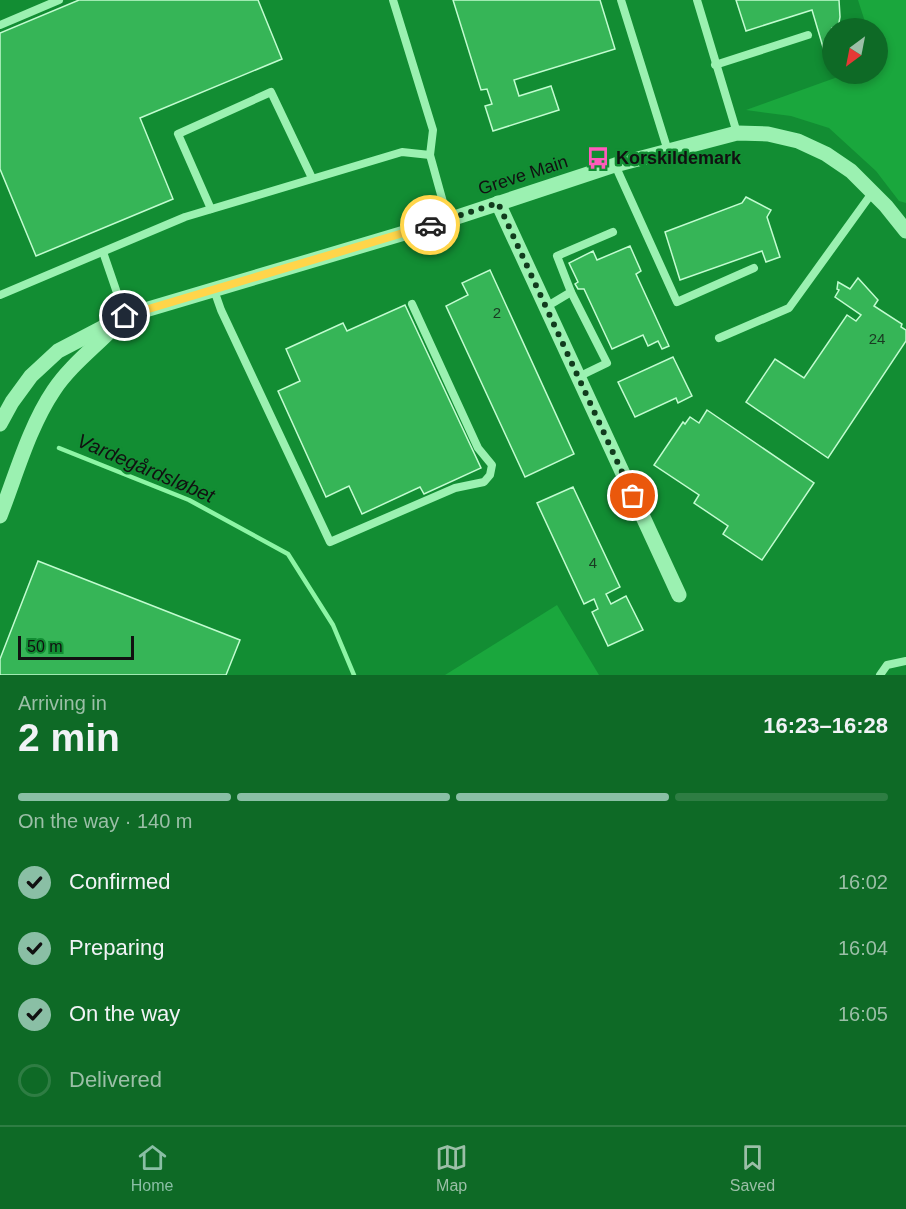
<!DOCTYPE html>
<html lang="en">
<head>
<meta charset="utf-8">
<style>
	body { margin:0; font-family:Helvetica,sans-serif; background:#1c7232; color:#f1f3f6; height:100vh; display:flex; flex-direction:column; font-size:22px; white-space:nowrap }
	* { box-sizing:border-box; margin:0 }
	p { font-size:20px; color:#9bbfa7 }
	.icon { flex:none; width:33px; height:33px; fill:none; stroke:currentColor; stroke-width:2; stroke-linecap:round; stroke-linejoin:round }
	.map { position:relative; height:675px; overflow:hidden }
	.side { display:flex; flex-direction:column; background:#0e6a26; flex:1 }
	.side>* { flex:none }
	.needle { width:39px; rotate:212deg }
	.fabs { position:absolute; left:822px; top:18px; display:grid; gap:12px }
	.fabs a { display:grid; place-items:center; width:66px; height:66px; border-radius:50%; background:#0e6a26; box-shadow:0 3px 9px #0003; font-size:30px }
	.scale { position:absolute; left:18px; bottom:15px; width:116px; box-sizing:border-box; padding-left:6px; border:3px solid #111; border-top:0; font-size:16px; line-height:21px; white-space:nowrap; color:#111; -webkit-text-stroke:4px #128d33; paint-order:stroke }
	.pin { position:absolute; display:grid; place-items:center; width:51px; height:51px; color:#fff; margin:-26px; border:3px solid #fff; border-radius:50%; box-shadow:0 2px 6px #0007 }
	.courier { position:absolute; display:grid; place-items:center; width:60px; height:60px; margin:-30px; border:4px solid #ffd54a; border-radius:50%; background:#fff; color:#222; box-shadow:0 2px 8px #0007 }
	.headline em { font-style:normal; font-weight:700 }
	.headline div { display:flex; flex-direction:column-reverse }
	.headline { display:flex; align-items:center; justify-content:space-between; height:102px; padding:0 18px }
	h1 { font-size:39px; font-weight:700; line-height:45px }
	.bar { display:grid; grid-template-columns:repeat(4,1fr); gap:9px 6px; align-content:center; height:72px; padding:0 18px }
	.bar i { height:8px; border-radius:4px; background:#2e7d43 }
	.bar .selected { background:#8abfa5 }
	.bar p { grid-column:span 4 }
	ol { padding:0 18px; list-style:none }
	li { display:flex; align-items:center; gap:18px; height:66px }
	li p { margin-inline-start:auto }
	li .icon { padding:6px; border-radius:50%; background:#8abfa5; color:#111; stroke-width:4 }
	li:last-child { color:#9bbfa7 }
	li i { width:33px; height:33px; border:3px solid #2e7d43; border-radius:50% }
	.tabs { display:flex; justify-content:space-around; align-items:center; height:84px; border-top:2px solid #2e7d43; background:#0e6a26; font-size:16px; color:#9bbfa7 }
	.tabs a { display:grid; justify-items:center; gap:3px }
	.tabs .selected { color:#8abfa5 }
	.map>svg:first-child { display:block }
	.green { fill:#1aa73d }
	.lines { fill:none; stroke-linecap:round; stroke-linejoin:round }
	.stream { stroke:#8df5a5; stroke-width:4.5 }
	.building { fill:#36b557; stroke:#c2fcd0; stroke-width:1.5 }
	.lane { stroke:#9bf1b1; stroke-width:8 }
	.street { stroke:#9bf1b1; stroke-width:15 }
	.done { stroke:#113c1d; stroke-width:6; stroke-dasharray:0 10.8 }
	.route { stroke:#ffd54a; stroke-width:8 }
	.labels { text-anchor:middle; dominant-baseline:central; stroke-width:5; stroke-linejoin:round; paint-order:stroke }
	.number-label { font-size:15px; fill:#1a3a22 }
	.poi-label { font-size:18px; font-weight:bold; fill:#111; stroke:#128d33; text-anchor:start }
	.street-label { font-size:18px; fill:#111; stroke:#128d33 }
	.water-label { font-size:20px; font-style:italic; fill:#111; stroke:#128d33 }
</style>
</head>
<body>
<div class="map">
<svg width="906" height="675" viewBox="0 0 906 675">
	<rect width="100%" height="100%" fill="#128d33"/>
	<g class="green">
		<path d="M858 0H906V203L899 201 876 171 829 128 791 116 746 110 846 74H878V28H867Z"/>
		<path d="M557 605 599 675H445Z"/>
	</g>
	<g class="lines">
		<path class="stream" d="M59 448 189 500 288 554 333 625 354 675"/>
	</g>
	<g class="building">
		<path d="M79 0H258L282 59 140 118 173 199 36 256 0 169V33Z"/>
		<path d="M453 0H600L615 49 514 80 519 96 551 86 559 110 493 131 485 106 492 104 487 89 481 90Z"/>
		<path d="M736 0H839L840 17 838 28H832V52L828 64 812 10 746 31Z"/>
		<path d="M746 197 771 210 767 217 780 257 766 262 762 251 680 280 665 232 742 203Z"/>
		<path d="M630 246 641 271 636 274 669 346 662 349 658 341 648 346 643 335 612 349 584 289H578L575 284 578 282 569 263 593 251 597 260Z"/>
		<path d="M490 270 574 454 525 477 446 306 468 295 462 283Z"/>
		<path d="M858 278 878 300 874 306 902 324 901 327 906 330V341L828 458 746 402 775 359 804 378 847 315 856 321 861 315 835 297 839 290 837 289 838 282 850 289Z"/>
		<path d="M405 305 481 468 424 494 420 487 362 514 349 486 326 497 278 391 300 381 286 349 343 323 347 331Z"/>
		<path d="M673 357 692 396 678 403 676 398 635 417 618 382Z"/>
		<path d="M707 410 814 483 762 560 723 534 728 526 694 503 699 495 654 465 683 422 685 424 690 417 699 423Z"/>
		<path d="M573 487 620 587 606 594 611 604 626 596 643 630 608 646 592 612 598 609 594 599 584 604 537 503Z"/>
		<path d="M38 561 240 640 226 675H0V659Z"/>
	</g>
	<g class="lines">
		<g class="lane">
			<path d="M393 0 433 130 430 155 448 220"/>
			<path d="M621 0 668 151"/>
			<path d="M697 0 737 133"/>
			<path d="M0 25 59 0"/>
			<path d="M715 65 808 35"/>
			<path d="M615 165 677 302 754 268"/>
			<path d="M211 209 178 134 271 92 312 178"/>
			<path d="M103 252 125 316"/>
			<path d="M214 290 221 310 330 542 455 488 484 482 490 475 492 465 478 448 412 304"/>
			<path d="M0 295 185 217 402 152 430 155"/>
			<path d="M546 307 571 292"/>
			<path d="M719 338 789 308 872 193"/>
			<path d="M578 377 607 363 571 292 557 256 613 232"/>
			<path d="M880 675 887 665 906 661"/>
		</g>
		<g class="street">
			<path d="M498 203 679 595"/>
			<path d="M0 424 12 402 31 376 58 351 125 316 448 220 615 165 737 133 768 134 798 141 826 154 851 171 886 206 906 231"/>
			<path d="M0 516C16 475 29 427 54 390 70 366 94 348 114 327"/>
		</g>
	</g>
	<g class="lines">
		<path class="done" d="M430 225 498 203 633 496"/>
		<path class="route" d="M125 316 430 225"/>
	</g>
	<defs>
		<g id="bus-bare" transform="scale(1.8)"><path d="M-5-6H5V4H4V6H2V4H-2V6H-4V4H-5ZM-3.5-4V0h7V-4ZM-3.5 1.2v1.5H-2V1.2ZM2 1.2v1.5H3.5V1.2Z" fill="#ff5bbb" stroke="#128d33" stroke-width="2.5" paint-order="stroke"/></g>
	</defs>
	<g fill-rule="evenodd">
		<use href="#bus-bare" x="598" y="158"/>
	</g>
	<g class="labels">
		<g class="number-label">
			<text x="497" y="312">2</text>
			<text x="877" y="338">24</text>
			<text x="593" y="562">4</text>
		</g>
		<g class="poi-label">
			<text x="616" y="158">Korskildemark</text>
		</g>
		<g class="street-label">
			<text transform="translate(523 175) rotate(-18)">Greve Main</text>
		</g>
		<g class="water-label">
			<text transform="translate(146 468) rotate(23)">Vardegårdsløbet</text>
		</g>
	</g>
</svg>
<div class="fabs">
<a><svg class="needle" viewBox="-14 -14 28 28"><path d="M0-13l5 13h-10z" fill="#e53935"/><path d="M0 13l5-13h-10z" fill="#9bbfa7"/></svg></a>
</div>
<div class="scale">50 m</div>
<div class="pin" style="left:633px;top:496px;background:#ea580c"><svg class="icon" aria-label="bag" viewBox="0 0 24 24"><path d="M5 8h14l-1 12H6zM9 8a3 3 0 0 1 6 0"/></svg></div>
<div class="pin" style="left:125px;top:316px;background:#1f2937"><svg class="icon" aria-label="home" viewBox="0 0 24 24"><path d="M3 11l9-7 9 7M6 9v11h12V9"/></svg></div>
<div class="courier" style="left:430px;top:225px"><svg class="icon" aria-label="car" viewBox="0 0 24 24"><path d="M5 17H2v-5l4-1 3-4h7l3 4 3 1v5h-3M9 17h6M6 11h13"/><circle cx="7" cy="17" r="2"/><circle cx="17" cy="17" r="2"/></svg></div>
</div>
<section class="side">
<div class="headline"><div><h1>2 min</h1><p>Arriving in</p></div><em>16:23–16:28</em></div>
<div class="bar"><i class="selected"></i><i class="selected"></i><i class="selected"></i><i></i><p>On the way · 140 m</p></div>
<ol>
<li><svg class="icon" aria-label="check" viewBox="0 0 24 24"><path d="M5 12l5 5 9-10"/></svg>Confirmed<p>16:02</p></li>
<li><svg class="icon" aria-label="check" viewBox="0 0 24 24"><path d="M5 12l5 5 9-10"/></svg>Preparing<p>16:04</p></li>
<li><svg class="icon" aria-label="check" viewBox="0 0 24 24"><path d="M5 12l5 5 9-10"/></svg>On the way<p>16:05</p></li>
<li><i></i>Delivered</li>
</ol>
</section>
<nav class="tabs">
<a class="selected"><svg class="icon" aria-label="home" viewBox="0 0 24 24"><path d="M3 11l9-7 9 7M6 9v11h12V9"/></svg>Home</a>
<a><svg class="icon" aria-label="map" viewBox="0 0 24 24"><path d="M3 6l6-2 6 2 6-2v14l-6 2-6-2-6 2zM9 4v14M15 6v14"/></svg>Map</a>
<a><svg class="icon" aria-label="saved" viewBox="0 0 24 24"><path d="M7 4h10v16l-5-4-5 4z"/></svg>Saved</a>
</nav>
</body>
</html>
